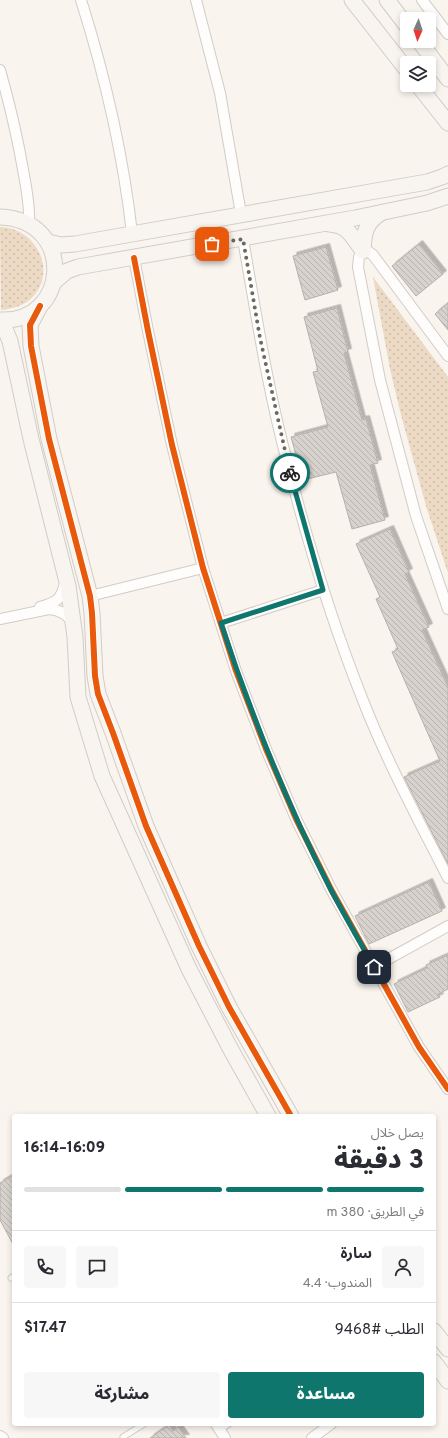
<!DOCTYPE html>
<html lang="ar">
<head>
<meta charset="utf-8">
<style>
	body { margin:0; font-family:Overpass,"Noto Sans Arabic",sans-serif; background:#f7f7f7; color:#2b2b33; direction:rtl; height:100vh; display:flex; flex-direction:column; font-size:15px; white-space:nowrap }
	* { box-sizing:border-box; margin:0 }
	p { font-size:13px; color:#7c7c81 }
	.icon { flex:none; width:22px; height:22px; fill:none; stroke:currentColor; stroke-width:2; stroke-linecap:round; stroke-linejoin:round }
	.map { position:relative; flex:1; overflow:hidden; direction:ltr }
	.side { position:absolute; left:12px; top:1114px; width:424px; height:312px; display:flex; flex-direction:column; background:#fff; border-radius:4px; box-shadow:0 2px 6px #0003; direction:rtl }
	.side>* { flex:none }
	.needle { width:26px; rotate:183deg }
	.controls { position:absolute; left:400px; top:12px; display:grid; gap:8px }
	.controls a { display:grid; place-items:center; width:36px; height:36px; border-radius:4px; background:#fff; box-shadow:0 2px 6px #0003; font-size:20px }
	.pin { position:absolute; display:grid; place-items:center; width:34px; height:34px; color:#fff; margin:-17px; border-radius:8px; box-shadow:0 2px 6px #0006 }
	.courier { position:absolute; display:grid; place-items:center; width:40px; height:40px; margin:-20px; border:3px solid #0f766e; border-radius:50%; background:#fff; color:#222; box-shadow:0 1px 5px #0007 }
	.summary em { font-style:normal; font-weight:800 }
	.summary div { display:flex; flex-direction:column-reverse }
	.summary { display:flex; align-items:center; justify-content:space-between; height:68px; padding:0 12px }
	h1 { font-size:26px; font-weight:800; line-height:30px }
	.bar { display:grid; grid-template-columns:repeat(4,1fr); gap:6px 4px; align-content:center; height:48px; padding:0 12px }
	.bar i { height:5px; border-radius:3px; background:#e1e1e2 }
	.bar .on { background:#0f766e }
	.bar p { grid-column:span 4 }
	.line { display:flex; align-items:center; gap:10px; padding:0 12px; border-top:1px solid #e1e1e2 }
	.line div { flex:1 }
	.round { display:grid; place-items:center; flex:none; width:42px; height:42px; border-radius:4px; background:#f7f7f7 }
	.cta { display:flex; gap:8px; margin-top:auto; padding:8px 12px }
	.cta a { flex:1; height:46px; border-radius:4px; background:#0f766e; color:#fff; font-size:16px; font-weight:800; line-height:46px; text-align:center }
	.cta a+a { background:#f7f7f7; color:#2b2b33 }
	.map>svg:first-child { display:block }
	.park { fill:url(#park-dots) }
	.building { fill:url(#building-back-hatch); stroke:#b5b0ab; filter:url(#shadow) }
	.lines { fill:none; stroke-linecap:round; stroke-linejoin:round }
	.lane-casing { stroke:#d1ccc7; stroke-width:7 }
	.street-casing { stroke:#d1ccc7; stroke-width:12 }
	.secondary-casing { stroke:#d1ccc7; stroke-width:17 }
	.lane { stroke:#fefdfc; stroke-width:5 }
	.street { stroke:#fefdfc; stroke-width:10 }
	.secondary { stroke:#f8f5f1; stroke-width:15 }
	.cycleway-casing { stroke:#fff; stroke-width:8 }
	.cycleway { stroke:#e8590c; stroke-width:6 }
	.done { stroke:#6c6862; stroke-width:4; stroke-dasharray:0 7.2 }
	.route { stroke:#0f766e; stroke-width:5 }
</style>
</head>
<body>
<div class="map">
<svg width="448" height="1438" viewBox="0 0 448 1438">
	<defs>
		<pattern id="park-dots" width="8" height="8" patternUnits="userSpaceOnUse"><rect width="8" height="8" fill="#ecdac4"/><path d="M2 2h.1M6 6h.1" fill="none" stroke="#cabaa8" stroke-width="1.8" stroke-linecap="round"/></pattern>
		<pattern id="building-back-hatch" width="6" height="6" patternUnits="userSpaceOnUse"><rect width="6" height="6" fill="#d7d2cd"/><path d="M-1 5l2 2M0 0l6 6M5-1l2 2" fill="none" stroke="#b8b4af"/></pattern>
		<filter id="shadow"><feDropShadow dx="3.5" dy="-3.5" stdDeviation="0" flood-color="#0004"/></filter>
	</defs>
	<rect width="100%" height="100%" fill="#faf4ee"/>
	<g class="park">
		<path d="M0 227C39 228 60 277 27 302 19 307 10 309 1 310Z"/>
		<path d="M373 277 448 377V573L426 506 401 415 390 369Z"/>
	</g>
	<g class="building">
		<path d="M419 244 443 274 416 296 392 266Z"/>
		<path d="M326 247 338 290 305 300 293 256Z"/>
		<path d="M448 303V330L435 314Z"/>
		<path d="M337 308 348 352 344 353 362 420 366 419 378 463 370 465 385 520 352 529 336 472 303 480 291 437 328 427 313 372 318 371 304 317Z"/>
		<path d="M390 529 409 572 405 574 429 627 422 630 448 687V864L404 777 440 761 392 652 398 649 376 599 380 597 356 544Z"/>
		<path d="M429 882 442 911 369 944 355 916Z"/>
		<path d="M448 955V989L438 994 440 997 408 1012 394 984 427 968 426 965Z"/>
		<path d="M14 1175V1246L0 1220V1183Z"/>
		<path d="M169 1425 173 1431 178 1427 186 1438H150Z"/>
	</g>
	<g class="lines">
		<g class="lane-casing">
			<g id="lane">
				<path d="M11 1278 14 1276"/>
				<path d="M220 1430 229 1424"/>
				<path d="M123 1437 144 1424"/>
			</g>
		</g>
		<g class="street-casing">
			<g id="street">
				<path d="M81 0C105 76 123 154 132 233"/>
				<path d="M196 0 220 93 241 214"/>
				<path d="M422 0 448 34"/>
				<path d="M0 70C10 105 18 140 24 175 27 191 30 207 29 223"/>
				<path d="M243 239C256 314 268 391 288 465 308 544 332 622 362 698 386 760 418 819 448 878"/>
				<path d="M134 258 148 331 172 445 203 568 236 671 266 749 297 821 332 891 419 1047 448 1089"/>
				<path d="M448 356 373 255 369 252 363 251 359 257 358 267 380 380 416 516 448 609"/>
				<path d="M90 596 203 568"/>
				<path d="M40 607C57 602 61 600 65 583"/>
				<path d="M0 619 49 609C60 610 68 614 73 624"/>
				<path d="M221 623 323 590"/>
				<path d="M374 967 448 926"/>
				<path d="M216 1424 225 1438"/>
				<path d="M0 1436 3 1438"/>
				<path d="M312 1438 331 1424"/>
			</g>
		</g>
		<g class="secondary-casing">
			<g id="secondary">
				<path d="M352 0 407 70"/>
				<path d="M387 0 407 26"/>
				<path d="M419 41 448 79"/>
				<path d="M418 85 448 123"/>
				<path d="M0 217C77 220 69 324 0 320"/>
				<path d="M329 224C349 225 352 237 363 251"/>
				<path d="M48 242 61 245 75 244 427 182 442 177 448 174"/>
				<path d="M363 251C364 233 365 223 381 213"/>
				<path d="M54 282 67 271 78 267 355 218 427 203 448 196"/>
				<path d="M40 306 30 325 31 346 49 439 90 596 92 613 95 676 98 694 113 733 146 826 199 946 229 1007 291 1116"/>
				<path d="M0 325 5 329 10 341 31 439 68 586 75 637 78 697 102 776 189 969 230 1048 268 1116"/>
				<path d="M434 1331 448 1349"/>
				<path d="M434 1362 448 1381"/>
			</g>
		</g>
		<use href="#lane" class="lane"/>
		<use href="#street" class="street"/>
		<use href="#secondary" class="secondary"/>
		<g class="cycleway-casing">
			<g id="cycleway">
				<path d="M134 258 148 331 172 445 203 568 236 671 266 749 297 821 332 891 419 1047 448 1089"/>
				<path d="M40 306 30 325 31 346 49 439 90 596 92 613 95 676 98 694 113 733 146 826 199 946 229 1007 291 1116"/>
			</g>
		</g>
		<use href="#cycleway" class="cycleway"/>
	</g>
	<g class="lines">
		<path class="done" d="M212 244 243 239 260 338 290 473"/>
		<path class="route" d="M290 473 323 590 221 623C251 715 287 804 331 890 345 916 360 942 374 967"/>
	</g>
</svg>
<div class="controls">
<a><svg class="needle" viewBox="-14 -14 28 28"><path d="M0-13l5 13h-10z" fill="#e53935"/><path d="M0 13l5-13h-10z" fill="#7c7c81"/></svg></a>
<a><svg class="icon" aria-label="layers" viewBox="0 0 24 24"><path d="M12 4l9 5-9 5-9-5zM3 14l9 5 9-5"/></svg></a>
</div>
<div class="pin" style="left:212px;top:244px;background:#ea580c"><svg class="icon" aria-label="bag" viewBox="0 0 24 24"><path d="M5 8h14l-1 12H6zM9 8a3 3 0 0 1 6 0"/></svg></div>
<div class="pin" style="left:374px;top:967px;background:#1f2937"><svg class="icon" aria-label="home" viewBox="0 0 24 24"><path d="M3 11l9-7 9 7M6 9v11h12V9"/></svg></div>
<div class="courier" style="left:290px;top:473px"><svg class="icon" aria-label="bike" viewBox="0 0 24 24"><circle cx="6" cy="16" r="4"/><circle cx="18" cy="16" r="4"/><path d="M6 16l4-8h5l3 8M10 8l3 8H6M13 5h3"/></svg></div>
<section class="side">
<div class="summary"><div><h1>3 دقيقة</h1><p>يصل خلال</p></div><em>16:09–16:14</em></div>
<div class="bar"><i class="on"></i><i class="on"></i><i class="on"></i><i></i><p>في الطريق · 380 m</p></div>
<div class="line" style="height:72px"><a class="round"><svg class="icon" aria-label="person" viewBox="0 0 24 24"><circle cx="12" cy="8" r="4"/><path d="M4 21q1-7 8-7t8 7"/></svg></a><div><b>سارة</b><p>المندوب · 4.4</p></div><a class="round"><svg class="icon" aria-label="chat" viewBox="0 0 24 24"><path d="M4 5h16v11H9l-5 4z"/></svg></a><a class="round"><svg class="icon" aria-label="phone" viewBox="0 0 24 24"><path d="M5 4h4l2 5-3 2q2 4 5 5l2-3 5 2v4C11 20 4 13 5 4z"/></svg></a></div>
<div class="line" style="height:52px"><div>الطلب #9468</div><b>$17.47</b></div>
<div class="cta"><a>مساعدة</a><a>مشاركة</a></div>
</section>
</div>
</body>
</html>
